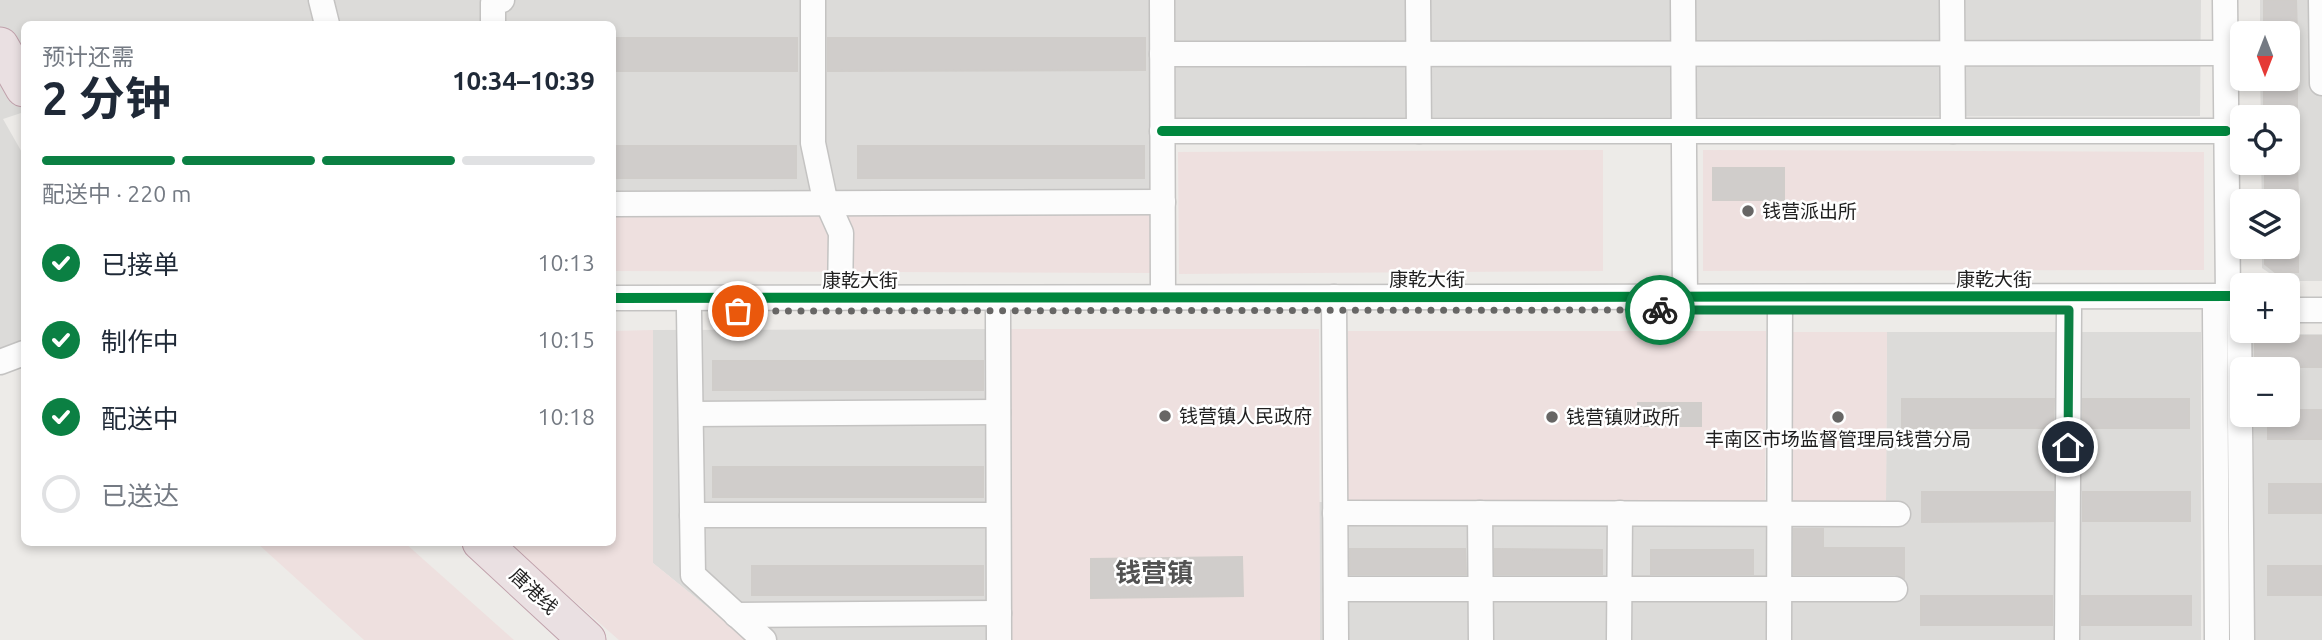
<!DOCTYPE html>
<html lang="zh">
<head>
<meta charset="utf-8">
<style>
	body { margin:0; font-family:Ubuntu,"Noto Sans SC",sans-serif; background:#f2f2f3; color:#1f2937; height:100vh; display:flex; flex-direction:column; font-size:26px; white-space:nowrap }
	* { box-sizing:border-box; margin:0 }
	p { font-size:23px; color:#747a83 }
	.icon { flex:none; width:38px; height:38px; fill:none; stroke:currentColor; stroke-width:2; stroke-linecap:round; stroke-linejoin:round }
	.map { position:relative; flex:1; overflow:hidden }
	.details { position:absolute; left:21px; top:21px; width:595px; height:525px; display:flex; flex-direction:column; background:#fff; border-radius:10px; box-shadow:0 4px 10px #0003 }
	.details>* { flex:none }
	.needle { width:46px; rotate:180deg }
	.buttons { position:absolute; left:2230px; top:21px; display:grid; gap:14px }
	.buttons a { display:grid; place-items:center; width:70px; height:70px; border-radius:10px; background:#fff; box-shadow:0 4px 10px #0003; font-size:35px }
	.pin { position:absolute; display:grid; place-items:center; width:60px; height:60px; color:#fff; margin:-30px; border:4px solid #fff; border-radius:50%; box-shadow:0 2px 7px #0007 }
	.courier { position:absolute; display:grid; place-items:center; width:70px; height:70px; margin:-35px; border:5px solid #0b8043; border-radius:50%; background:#fff; color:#222; box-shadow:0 2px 9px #0007 }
	.headline em { font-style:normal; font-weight:700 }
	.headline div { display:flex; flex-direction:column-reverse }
	.headline { display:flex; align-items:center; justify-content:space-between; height:119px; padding:0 21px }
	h1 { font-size:46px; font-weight:700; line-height:52px }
	.bar { display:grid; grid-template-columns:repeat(4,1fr); gap:10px 7px; align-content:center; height:84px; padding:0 21px }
	.bar i { height:9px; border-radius:5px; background:#e0e1e3 }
	.bar .on { background:#0b8043 }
	.bar p { grid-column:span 4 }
	ol { padding:0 21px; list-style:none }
	li { display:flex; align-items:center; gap:21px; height:77px }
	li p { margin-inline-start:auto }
	li .icon { padding:7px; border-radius:50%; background:#0b8043; color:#fff; stroke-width:4 }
	li:last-child { color:#747a83 }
	li i { width:38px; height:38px; border:4px solid #e0e1e3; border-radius:50% }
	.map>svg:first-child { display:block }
	.residential { fill:#dcdbd9 }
	.commercial { fill:#eee0df }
	.building { fill:#d0cdcb; stroke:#d0cdca; stroke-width:2 }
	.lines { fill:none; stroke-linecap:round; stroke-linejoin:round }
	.minor-casing { stroke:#c4c3c2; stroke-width:27 }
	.highway-casing { stroke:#c0a1ab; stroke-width:39 }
	.minor { stroke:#fcfcfc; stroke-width:24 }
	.highway { stroke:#eae0e2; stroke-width:37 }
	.cycleway-casing { stroke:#fff; stroke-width:15 }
	.cycleway { stroke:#00873e; stroke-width:10 }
	.done { stroke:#676665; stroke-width:7; stroke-dasharray:0 12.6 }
	.route { stroke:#0b8043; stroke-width:9 }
	.poi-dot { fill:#676665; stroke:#fff; stroke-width:2.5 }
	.labels { text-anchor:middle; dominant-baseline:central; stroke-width:5; stroke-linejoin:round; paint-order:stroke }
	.poi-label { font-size:19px; fill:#1f1f1f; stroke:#fff; text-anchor:start }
	.street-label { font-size:19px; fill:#1f1f1f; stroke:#fff }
	.district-label { font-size:26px; font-weight:bold; fill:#525252; stroke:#fff }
</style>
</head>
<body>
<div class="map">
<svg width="2322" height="640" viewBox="0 0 2322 640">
	<rect width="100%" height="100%" fill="#edebe8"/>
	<g class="residential">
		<path d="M0 0H1153L1154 214 613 212 612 24H24V112L3 119 24 156V346L0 355Z"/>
		<path d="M1172 0H2201L2200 116 1172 118Z"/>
		<path d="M2260 0H2322V281H2281L2262 268V247H2287V201H2262L2261 163H2287V117H2261L2260 79H2287V33H2260Z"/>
		<path d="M1010 329 1011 640H748L653 563V330Z"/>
		<path d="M1887 332H2201V640H1320L1319 502H1886Z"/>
		<path d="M2253 334H2322V640H2254V415H2287V369H2253Z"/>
	</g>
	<g class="commercial">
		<path d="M1603 150V271L1179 274 1178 152Z"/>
		<path d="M1703 150 2204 152V270L1703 271Z"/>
		<path d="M613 212 1154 214 1153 273 613 271Z"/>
		<path d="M1010 329H1319L1320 640H1011Z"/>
		<path d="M653 330V563L748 640H619L508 543 612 542 613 331Z"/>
		<path d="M1348 331H1766L1765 502H1348Z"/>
		<path d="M1791 332H1887L1886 502H1790Z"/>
		<path d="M257 543H405L514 640H364Z"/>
	</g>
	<g class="building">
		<path d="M2264 0H2296L2297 33H2264Z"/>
		<rect x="612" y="38" width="185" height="33"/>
		<path d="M828 38H1145V70L828 71Z"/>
		<rect x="2264" y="79" width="33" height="38"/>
		<rect x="612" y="146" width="184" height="32"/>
		<rect x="858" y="146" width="286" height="32"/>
		<path d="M2265 163H2297L2298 201H2265Z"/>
		<rect x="1713" y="168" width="71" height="32"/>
		<path d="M2265 247H2298V272H2275L2265 264Z"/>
		<rect x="2255" y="336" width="67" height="31"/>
		<rect x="713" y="361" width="270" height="29"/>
		<path d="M1902 399H2054L2053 428H1902Z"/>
		<rect x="2083" y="399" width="106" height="29"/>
		<path d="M1638 403H1701V426H1637Z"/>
		<path d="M2287 410H2322V439H2268V415H2287Z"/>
		<rect x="713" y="467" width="270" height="30"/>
		<rect x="2269" y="484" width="53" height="29"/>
		<path d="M1922 492H2053V521L1922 522Z"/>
		<rect x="2083" y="492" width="107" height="29"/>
		<path d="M1794 529H1823V548H1904V578L1895 574H1794Z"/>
		<path d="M1350 549H1465L1466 574H1350Z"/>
		<path d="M1495 549 1602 550V574H1495Z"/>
		<rect x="1651" y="550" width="102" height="24"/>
		<path d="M1242 557 1243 596 1091 598V559Z"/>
		<rect x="752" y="566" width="231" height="29"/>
		<rect x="2268" y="566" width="54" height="29"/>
		<rect x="1921" y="596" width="131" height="29"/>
		<rect x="2082" y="596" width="109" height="29"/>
	</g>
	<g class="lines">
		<g class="minor-casing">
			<g id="minor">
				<path d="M321 0 327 24"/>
				<path d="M813 0V143L824 195 841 233 840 298"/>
				<path d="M1162 0 1163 297"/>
				<path d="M1418 0 1419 131"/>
				<path d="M1683 0 1685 297"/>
				<path d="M1952 0 1953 131"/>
				<path d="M2225 0 2228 296 2239 310 2242 640"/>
				<path d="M2321 0 2322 83"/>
				<path d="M493 24V3L502 0"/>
				<path d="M1162 54 2226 53"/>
				<path d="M1162 131H2226"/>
				<path d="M612 204 1163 202"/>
				<path d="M1334 297 1336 640"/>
				<path d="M612 298 2242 296"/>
				<path d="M2287 310H2322"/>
				<path d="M689 311 693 575 764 640"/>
				<path d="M998 311 999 640"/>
				<path d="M0 362 24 353"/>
				<path d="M691 414 998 412"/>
				<path d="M1335 513 1898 514"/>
				<path d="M1480 513 1481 640"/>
				<path d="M692 515H998"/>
				<path d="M1336 589H1895"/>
				<path d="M736 615 999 613"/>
				<path d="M1619 640 1620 513"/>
				<path d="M1779 640 1780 297"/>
				<path d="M2067 640 2069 310"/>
				<path d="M2217 640 2215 310 2228 296"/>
			</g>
		</g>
		<g class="highway-casing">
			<g id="highway">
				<path d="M0 46 24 88"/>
				<path d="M481 542 587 640"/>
			</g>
		</g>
		<use href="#minor" class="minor"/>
		<use href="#highway" class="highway"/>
		<g class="cycleway-casing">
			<g id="cycleway">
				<path d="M1162 131H2226"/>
				<path d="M612 298 2242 296"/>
			</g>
		</g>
		<use href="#cycleway" class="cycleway"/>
	</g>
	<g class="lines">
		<path class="done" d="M738 311 1660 310"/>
		<path class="route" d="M1660 310H2069L2068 447"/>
	</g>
	<g class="poi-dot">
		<circle cx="1748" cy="211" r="7"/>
		<circle cx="1165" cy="416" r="7"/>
		<circle cx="1552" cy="417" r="7"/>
		<circle cx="1838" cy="417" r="7"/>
	</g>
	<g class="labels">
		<g class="poi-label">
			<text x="1762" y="211">钱营派出所</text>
			<text x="1179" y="416">钱营镇人民政府</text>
			<text x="1566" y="417">钱营镇财政所</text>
			<text x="1838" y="439" text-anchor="middle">丰南区市场监督管理局钱营分局</text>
		</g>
		<g class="street-label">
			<text x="1427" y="279">康乾大街</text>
			<text x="1994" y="279">康乾大街</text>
			<text x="860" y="280">康乾大街</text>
			<text transform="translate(534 591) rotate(43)">唐港线</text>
		</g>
		<g class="district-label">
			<text x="1154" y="572">钱营镇</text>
		</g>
	</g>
</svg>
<div class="buttons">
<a><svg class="needle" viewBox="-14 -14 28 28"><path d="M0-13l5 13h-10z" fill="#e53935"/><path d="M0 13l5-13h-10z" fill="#747a83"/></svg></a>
<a><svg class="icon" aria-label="locate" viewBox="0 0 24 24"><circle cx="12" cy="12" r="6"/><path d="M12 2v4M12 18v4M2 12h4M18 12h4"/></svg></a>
<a><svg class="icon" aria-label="layers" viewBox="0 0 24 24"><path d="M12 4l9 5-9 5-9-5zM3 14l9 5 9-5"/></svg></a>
<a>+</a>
<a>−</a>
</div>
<div class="pin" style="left:738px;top:311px;background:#ea580c"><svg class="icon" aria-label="bag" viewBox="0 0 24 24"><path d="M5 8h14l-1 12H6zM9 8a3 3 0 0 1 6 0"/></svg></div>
<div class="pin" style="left:2068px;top:447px;background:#1f2937"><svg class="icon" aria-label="home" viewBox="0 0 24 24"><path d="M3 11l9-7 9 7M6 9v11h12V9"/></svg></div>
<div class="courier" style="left:1660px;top:310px"><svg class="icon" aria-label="bike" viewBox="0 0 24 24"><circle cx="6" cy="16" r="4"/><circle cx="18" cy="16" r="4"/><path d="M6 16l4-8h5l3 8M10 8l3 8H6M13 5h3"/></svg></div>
<section class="details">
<div class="headline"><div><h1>2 分钟</h1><p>预计还需</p></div><em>10:34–10:39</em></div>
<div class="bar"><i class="on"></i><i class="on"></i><i class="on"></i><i></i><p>配送中 · 220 m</p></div>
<ol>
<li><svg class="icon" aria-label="check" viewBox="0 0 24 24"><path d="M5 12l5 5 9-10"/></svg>已接单<p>10:13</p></li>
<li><svg class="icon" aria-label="check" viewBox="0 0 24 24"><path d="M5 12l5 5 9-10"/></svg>制作中<p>10:15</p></li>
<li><svg class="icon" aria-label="check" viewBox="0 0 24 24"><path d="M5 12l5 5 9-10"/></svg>配送中<p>10:18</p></li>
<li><i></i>已送达</li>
</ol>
</section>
</div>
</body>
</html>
